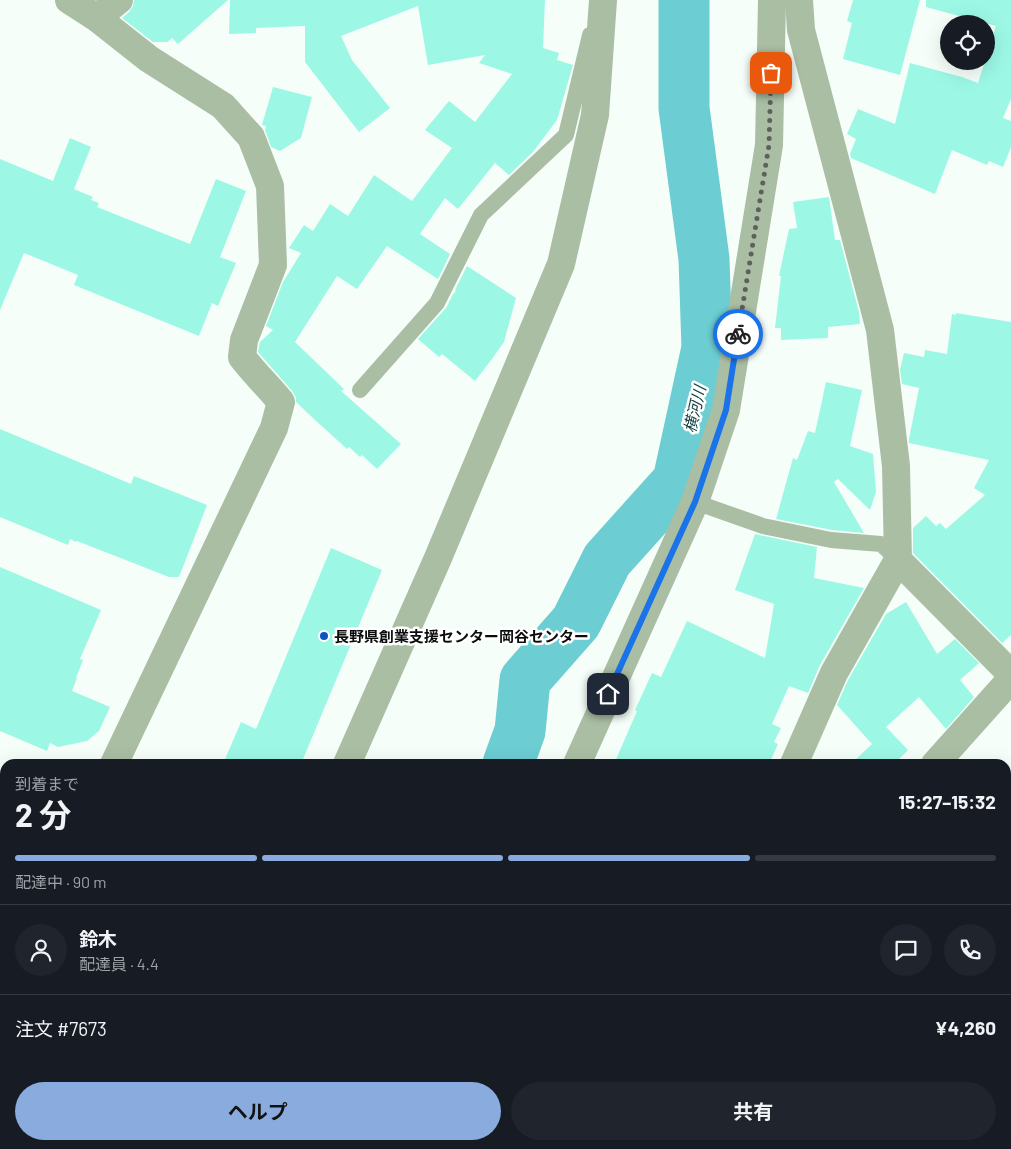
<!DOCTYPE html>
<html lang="ja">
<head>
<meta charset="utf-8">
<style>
	body { margin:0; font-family:Barlow,"Noto Sans JP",sans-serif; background:#20242c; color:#f1f3f6; height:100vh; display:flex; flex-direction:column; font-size:19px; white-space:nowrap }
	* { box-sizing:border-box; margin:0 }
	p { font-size:16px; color:#9ea1a6 }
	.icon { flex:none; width:28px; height:28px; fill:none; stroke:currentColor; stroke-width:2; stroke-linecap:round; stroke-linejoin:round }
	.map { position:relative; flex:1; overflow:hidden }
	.panel { position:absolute; left:0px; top:759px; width:1011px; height:391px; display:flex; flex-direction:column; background:#171b24; border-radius:15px 15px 0 0; box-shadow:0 5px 20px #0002 }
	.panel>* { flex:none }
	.controls { position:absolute; left:940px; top:15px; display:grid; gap:10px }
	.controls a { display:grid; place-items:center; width:55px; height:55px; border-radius:50%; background:#171b24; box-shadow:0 5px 20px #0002; font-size:25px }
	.pin { position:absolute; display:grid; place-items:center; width:42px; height:42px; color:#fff; margin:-21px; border-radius:10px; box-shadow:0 2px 8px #0006 }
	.courier { position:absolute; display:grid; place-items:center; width:50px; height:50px; margin:-25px; border:4px solid #1a73e8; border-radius:50%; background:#fff; color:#222; box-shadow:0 1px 6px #0007 }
	.headline em { font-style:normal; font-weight:700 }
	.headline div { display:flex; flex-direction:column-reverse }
	.headline { display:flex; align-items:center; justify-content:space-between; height:85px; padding:0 15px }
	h1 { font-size:32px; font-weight:700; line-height:38px }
	.bar { display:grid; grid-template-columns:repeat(4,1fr); gap:8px 5px; align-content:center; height:60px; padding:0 15px }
	.bar i { height:6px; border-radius:4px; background:#363941 }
	.bar .active { background:#8aabdd }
	.bar p { grid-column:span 4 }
	.line { display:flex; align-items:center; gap:12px; padding:0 15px; border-top:1px solid #363941 }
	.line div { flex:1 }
	.round { display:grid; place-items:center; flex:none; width:52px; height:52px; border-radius:26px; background:#20242c }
	.button { display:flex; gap:10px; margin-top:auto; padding:10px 15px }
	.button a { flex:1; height:58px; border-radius:30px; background:#8aabdd; color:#111; font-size:20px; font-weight:700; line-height:58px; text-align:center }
	.button a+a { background:#20242c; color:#f1f3f6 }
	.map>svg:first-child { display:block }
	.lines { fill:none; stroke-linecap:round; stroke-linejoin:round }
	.river { stroke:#6ccdd2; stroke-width:51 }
	.building { fill:#9cf8e5 }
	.lane { stroke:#aabea4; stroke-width:16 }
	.street { stroke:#aabea4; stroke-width:28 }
	.done { stroke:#5d615e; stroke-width:5; stroke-dasharray:0 9 }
	.route { stroke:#1a73e8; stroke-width:6 }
	.poi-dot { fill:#0d54bf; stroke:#fff; stroke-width:2 }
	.labels { text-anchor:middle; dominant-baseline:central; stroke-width:5; stroke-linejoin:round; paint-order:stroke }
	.poi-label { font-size:15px; font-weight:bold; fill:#0a0d0b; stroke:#fff; text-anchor:start }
	.water-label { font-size:16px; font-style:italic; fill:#0f3e40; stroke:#fff }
</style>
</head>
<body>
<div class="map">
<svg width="1011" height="1149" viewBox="0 0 1011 1149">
	<rect width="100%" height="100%" fill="#f6fef9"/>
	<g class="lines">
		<g class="river">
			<path d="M508 764 520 731 525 680 576 622 607 560 678 481 707 348 704 259 684 108V0"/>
			<path d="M321 1149 323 1145"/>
		</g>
	</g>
	<g class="building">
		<path d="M134 0H228L178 44 172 38 167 42H153L122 18 129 12 133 6Z"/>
		<path d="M230 0H545L543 48 559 53 557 60 573 65 557 120 533 152 509 175 495 163 458 209 445 198 420 234 450 254 438 279 387 246 357 289 337 276 295 342 344 389 341 391 401 444 377 469 362 455 360 457 349 447 347 449 314 419 296 402V398L293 392 258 352 260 342 273 330 266 326 283 282 301 253 289 248 304 225 313 231 330 204 348 216 374 175 412 201 452 148 425 130 449 101 475 122 512 74 479 63 485 55 428 65 418 6 341 36 352 60 390 108 359 132 305 62V26L256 28V33L229 34Z"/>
		<path d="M853 0H920L900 75 843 59 852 23 847 21Z"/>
		<path d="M926 0H1011V99L1003 118 1011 121V147L1003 167 989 161 987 165 952 150 935 194 851 158 850 154 856 139 847 134 858 109 895 124 910 63 962 77 978 83 985 61H986V58L996 26 926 7Z"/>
		<path d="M273 87 312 97 301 138 280 151 271 147 265 130 266 126 262 125Z"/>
		<path d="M70 138 91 147 74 189 93 197 91 200 99 203 97 207 190 244 216 179 246 191 220 257 236 263 218 306 212 303 199 336 74 285 78 275 24 253 0 310V159L53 181Z"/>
		<path d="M829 197 835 240H840L859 312 860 324 828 327V338L781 340V328H775L781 276H779L789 229 797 228 793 202Z"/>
		<path d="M467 266 516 298 504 342 492 359 475 381 442 354 439 357 418 339 446 308 453 294 456 291 455 290Z"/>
		<path d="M956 313 1011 322V635L1002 643 913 553V528L926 516 936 526 940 523 946 529 985 495 974 488 989 460 909 443V439L919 388 902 384 900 370 904 353 924 357 925 350 947 354 952 314 956 315Z"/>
		<path d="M826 382 862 390 850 446 873 454 876 492 870 510 838 479 834 482 864 533 832 530 776 519 793 458 797 460 808 431 815 433Z"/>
		<path d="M0 429 131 484 134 476 207 505 179 577H169L77 541 76 542 70 539 68 545 0 517Z"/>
		<path d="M755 534 817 547 814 578 864 588 820 665 808 693 789 686 772 724 781 728 774 742 778 744 769 764H614L637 711 635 710 652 673 661 677 687 621 765 658 774 604 735 590Z"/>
		<path d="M331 548 382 570 301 764H223L241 722 256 729Z"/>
		<path d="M0 567 101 610 80 659 83 660 76 678H77L72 691 110 707 99 731 87 741 58 747 50 743 47 751 0 731Z"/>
		<path d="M906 602 937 654 955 639 979 663 960 680 974 697 946 729 919 697 886 727 908 750 894 764H851L872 744 837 705 848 680 886 614Z"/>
	</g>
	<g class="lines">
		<g class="lane">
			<path d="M360 390 437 303 481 215 566 135 590 35H592"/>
			<path d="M695 502 763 526 831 540 881 544 898 560"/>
		</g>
		<g class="street">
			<path d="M69 0 97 18 149 59 223 106 251 137 270 186 273 265 244 340 242 357C254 373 269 387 281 402L274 428 114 764"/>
			<path d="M799 0 801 30 880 330 896 466 898 560 1011 674"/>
			<path d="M97 18 119 0"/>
			<path d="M347 764 438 558 561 264 595 115 603 0"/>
			<path d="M577 764 695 502 726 410 769 145 772 0"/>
			<path d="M794 764 834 673 898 560"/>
			<path d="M935 764 1011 679"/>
			<path d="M0 873 5 866"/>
			<path d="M680 1145 685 1149"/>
			<path d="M194 1149 196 1145"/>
			<path d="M404 1149 406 1145"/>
			<path d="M622 1149 625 1145"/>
			<path d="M786 1149 789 1145"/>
		</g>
	</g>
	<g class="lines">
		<path class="done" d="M738 334 769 145 771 73"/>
		<path class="route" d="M608 694 695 502 726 410 738 334"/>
	</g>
	<circle class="poi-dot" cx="324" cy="636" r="5"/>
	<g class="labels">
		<g class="poi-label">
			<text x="334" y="636">長野県創業支援センター岡谷センター</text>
		</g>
		<g class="water-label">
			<text transform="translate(694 409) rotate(-77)">横河川</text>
		</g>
	</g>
</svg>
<div class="controls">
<a><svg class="icon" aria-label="locate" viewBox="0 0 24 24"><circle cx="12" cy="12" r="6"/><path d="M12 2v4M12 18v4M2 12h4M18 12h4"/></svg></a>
</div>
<div class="pin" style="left:771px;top:73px;background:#ea580c"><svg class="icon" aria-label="bag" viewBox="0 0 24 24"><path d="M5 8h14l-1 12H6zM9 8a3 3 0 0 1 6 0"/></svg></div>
<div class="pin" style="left:608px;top:694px;background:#1f2937"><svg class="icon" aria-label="home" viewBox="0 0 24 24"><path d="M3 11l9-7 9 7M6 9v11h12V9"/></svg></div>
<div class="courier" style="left:738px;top:334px"><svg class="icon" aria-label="bike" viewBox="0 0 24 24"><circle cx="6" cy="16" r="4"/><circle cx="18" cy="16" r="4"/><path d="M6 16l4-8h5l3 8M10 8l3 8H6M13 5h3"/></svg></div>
<section class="panel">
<div class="headline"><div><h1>2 分</h1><p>到着まで</p></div><em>15:27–15:32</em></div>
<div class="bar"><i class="active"></i><i class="active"></i><i class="active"></i><i></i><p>配達中 · 90 m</p></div>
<div class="line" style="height:90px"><a class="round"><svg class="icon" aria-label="person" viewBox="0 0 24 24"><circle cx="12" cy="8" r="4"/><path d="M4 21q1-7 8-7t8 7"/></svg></a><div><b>鈴木</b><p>配達員 · 4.4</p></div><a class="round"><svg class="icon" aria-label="chat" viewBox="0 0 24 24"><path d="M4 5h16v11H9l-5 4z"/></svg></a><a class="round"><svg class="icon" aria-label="phone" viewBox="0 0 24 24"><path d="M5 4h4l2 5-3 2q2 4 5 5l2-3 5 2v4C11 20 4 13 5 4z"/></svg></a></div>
<div class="line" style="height:65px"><div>注文 #7673</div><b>¥4,260</b></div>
<div class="button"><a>ヘルプ</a><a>共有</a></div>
</section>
</div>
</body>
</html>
